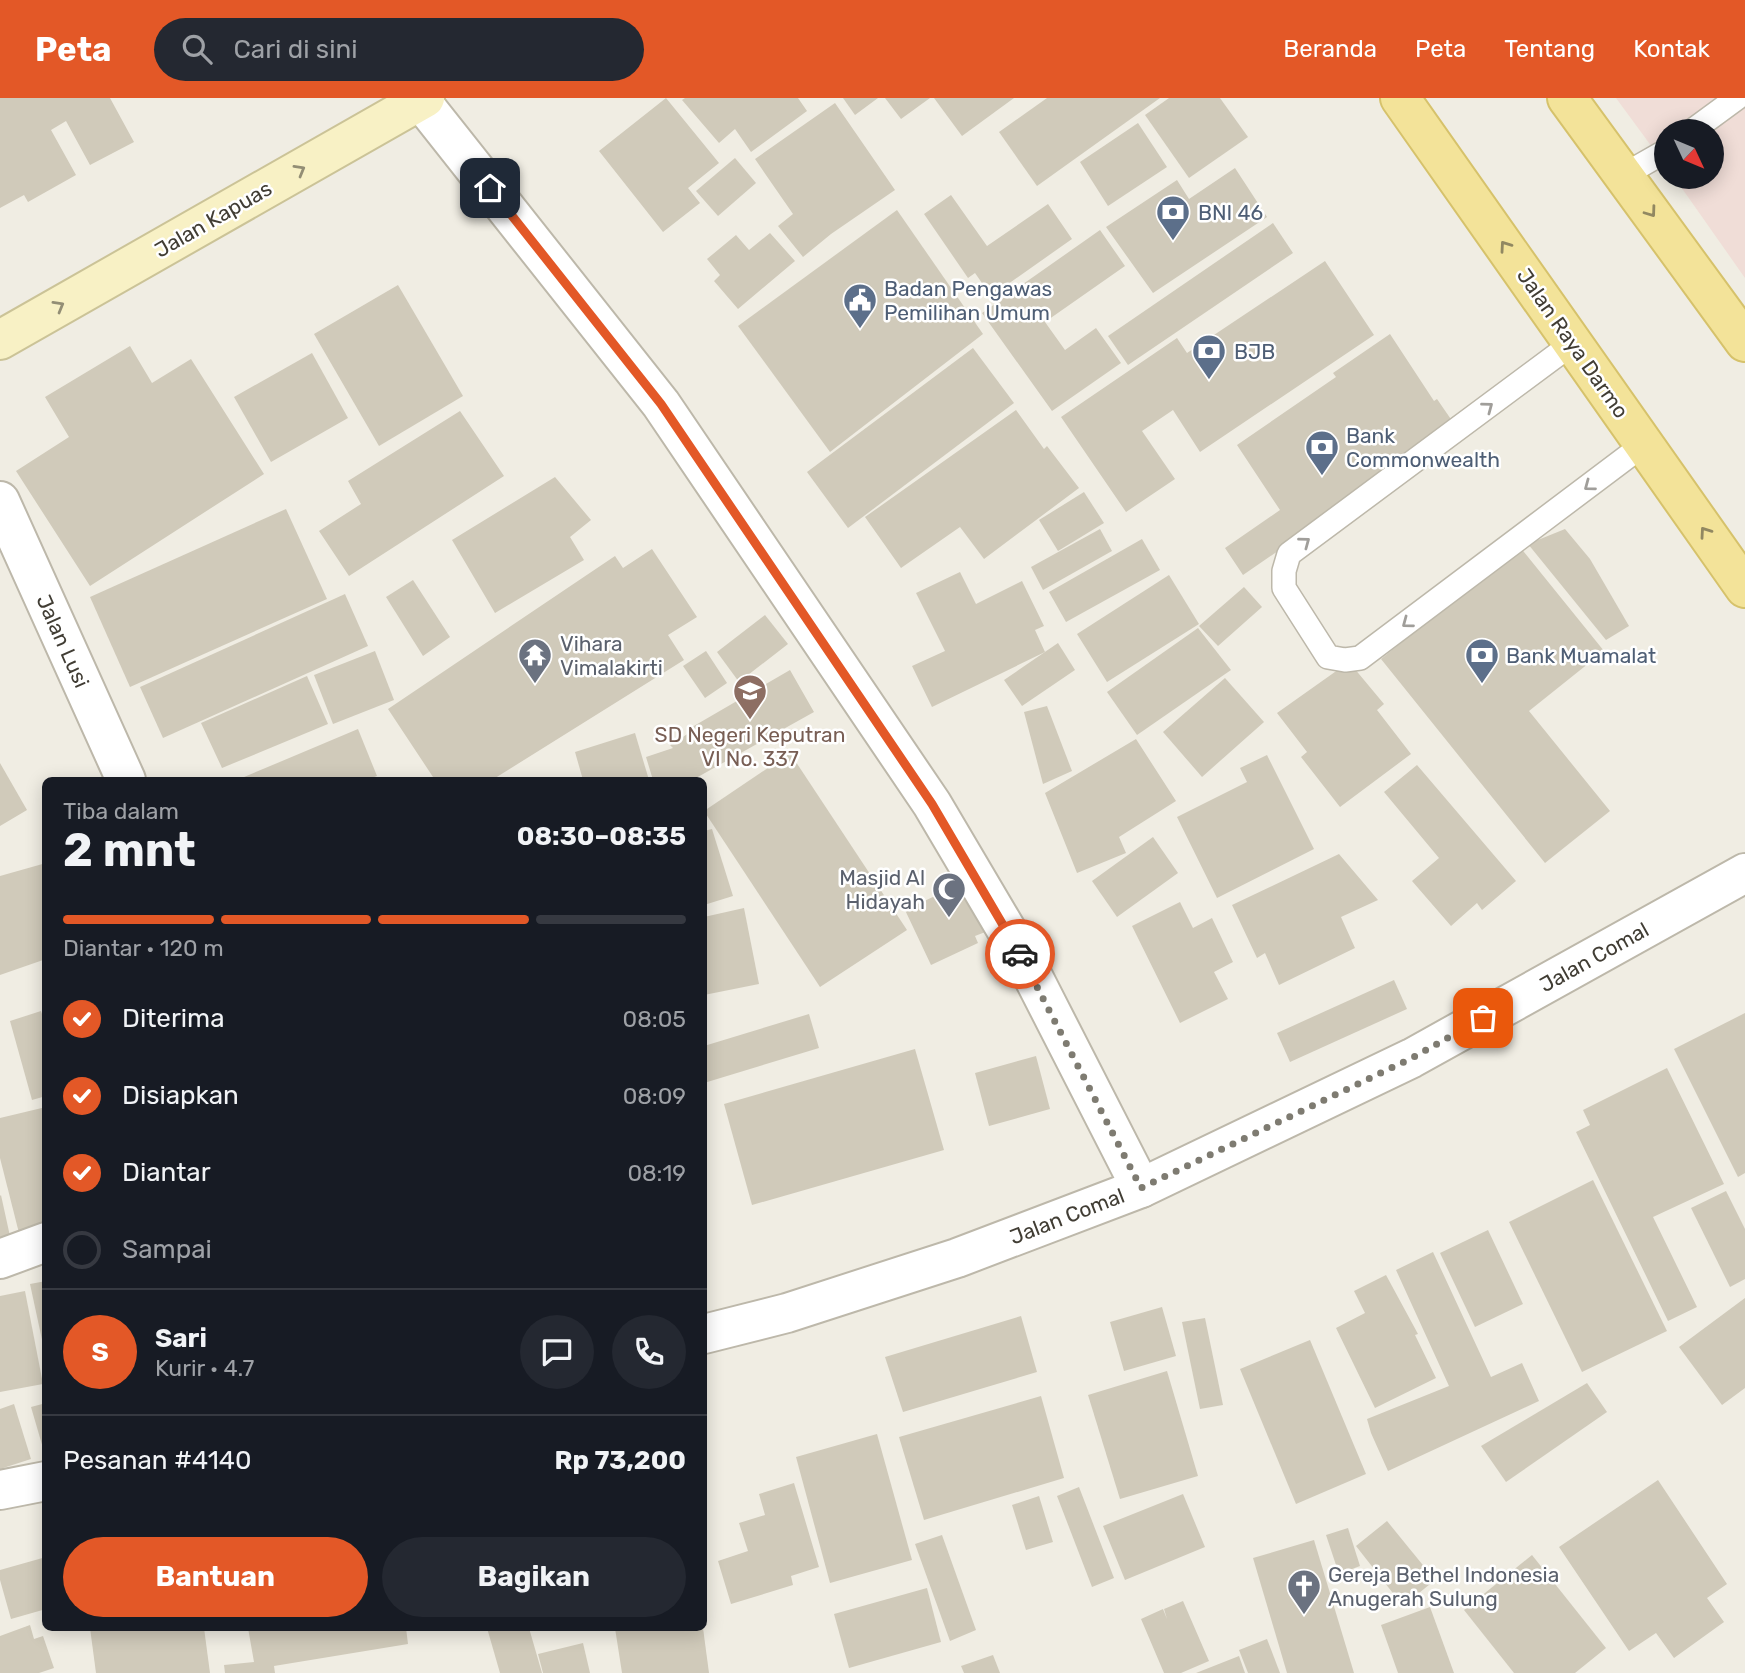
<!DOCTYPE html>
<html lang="id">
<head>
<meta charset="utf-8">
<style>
	body { margin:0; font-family:Rubik,sans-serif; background:#242831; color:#f1f3f6; height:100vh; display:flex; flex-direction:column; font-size:26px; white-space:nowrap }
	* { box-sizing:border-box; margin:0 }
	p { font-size:23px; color:#9ea1a6 }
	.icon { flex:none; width:38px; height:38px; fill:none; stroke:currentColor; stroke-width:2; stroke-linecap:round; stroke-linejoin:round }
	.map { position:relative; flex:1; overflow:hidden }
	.sheet { position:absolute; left:42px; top:679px; width:665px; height:854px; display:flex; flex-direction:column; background:#171b24; border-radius:10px; box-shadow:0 4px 18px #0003 }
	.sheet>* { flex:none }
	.needle { width:46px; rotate:134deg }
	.buttons { position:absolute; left:1654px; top:21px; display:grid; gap:14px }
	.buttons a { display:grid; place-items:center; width:70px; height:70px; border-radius:50%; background:#171b24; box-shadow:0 4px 18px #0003; font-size:35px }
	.pin { position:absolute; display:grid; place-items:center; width:60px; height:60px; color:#fff; margin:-30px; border-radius:14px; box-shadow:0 4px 10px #0006 }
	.courier { position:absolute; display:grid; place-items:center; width:70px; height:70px; margin:-35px; border:5px solid #e35827; border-radius:50%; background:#fff; color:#222; box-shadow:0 2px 9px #0007 }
	.summary em { font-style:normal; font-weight:700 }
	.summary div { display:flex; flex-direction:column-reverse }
	.summary { display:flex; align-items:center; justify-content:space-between; height:119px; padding:0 21px }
	h1 { font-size:46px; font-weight:700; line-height:52px }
	.bar { display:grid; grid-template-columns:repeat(4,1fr); gap:10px 7px; align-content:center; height:84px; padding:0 21px }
	.bar i { height:9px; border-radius:5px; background:#363941 }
	.bar .on { background:#e35827 }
	.bar p { grid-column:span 4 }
	.line { display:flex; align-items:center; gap:18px; padding:0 21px; border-top:2px solid #363941 }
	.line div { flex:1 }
	.round { display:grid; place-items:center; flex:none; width:74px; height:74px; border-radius:37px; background:#242831 }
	ol { padding:0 21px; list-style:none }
	li { display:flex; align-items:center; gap:21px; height:77px }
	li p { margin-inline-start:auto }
	li .icon { padding:7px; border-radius:50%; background:#e35827; color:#fff; stroke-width:4 }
	li:last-child { color:#9ea1a6 }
	li i { width:38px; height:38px; border:4px solid #363941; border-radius:50% }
	.cta { display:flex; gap:14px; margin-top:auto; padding:14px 21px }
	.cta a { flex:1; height:80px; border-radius:42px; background:#e35827; color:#fff; font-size:28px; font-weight:700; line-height:80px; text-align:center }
	.cta a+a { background:#242831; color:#f1f3f6 }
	header { display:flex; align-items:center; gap:42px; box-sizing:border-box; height:98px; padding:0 35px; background:#e35827; color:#fff }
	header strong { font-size:33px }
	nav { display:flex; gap:38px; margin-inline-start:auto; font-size:24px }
	.search { width:490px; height:63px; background:#242831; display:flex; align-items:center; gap:18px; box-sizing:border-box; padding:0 24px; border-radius:38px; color:#9ea1a6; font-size:26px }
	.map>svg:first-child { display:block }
	.medical { fill:#f0ddd7 }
	.building { fill:#d0caba }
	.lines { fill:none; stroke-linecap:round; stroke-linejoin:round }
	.lane-casing { stroke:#bdb8aa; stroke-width:26 }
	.street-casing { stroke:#bdb8aa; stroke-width:42 }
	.secondary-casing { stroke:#cbc397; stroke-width:42 }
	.primary-casing { stroke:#d6c26b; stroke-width:42 }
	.lane { stroke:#fff; stroke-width:23 }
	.street { stroke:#fff; stroke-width:38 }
	.secondary { stroke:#f8f1c5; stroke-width:38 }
	.primary { stroke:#f3e399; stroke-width:38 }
	.oneway { stroke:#938e75 }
	.oneway2 { stroke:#918861 }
	.oneway3 { stroke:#a09e9a }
	.done { stroke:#7e7b71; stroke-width:7; stroke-dasharray:0 12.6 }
	.route { stroke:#e35827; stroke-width:9 }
	.labels { text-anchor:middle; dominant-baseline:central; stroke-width:5; stroke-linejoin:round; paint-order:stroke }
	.service-label { font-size:21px; fill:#4e5e75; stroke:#fff; text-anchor:start }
	.street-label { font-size:21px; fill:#413d34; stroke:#fff }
	.worship-label { font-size:21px; fill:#5b616d; stroke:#fff; text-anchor:start }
	.education-label { font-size:21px; fill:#785e54; stroke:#fff }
</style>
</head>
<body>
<header>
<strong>Peta</strong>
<div class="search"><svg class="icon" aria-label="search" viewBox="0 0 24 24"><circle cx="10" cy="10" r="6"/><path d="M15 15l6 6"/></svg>Cari di sini</div>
<nav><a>Beranda</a><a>Peta</a><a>Tentang</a><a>Kontak</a></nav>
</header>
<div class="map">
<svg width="1745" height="1575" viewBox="0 0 1745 1575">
	<rect width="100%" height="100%" fill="#f0ede3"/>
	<path class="medical" d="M1616 0H1745V180L1674 79H1712V33H1666V68Z"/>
	<g class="building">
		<path d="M0 0H110L134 44 90 67 66 23 51 32 76 77 28 104 24 97 0 110Z"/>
		<path d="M666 0 719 65 688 90 700 105 663 134 599 53Z"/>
		<path d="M685 0H798L807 13 751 54 735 31 719 45 682 2Z"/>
		<path d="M843 0H878L855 17Z"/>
		<path d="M885 0H930L901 21Z"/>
		<path d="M934 0H1014L962 38Z"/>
		<path d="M1047 0H1160L1037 88 999 34Z"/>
		<path d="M1169 0H1220L1248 39 1189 80 1145 17Z"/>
		<path d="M835 5 895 92 831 136 803 159 778 128 793 116 755 61Z"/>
		<path d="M1138 25 1167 69 1108 108 1080 64Z"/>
		<path d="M735 60 756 85 718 118 696 93Z"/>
		<path d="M1235 70 1267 119 1153 195 1106 129 1177 82 1189 101Z"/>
		<path d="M951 97 987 148 1048 106 1072 141 991 198 975 175 968 180 924 116Z"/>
		<path d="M897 112 983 236 830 354 738 228Z"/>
		<path d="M1273 125 1293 155 1128 267 1108 238Z"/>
		<path d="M1100 132 1125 168 1045 224 1065 252 1096 230 1121 265 1052 313 982 215Z"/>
		<path d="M770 135 795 163 738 211 714 183 720 177 707 161 736 137 749 152Z"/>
		<path d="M1325 163 1374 237 1200 354 1173 312 1142 333 1175 381 1126 414 1061 319 1177 240 1187 255Z"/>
		<path d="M398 187 463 298 379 348 314 236Z"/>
		<path d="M1390 236 1434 303 1437 301 1457 330 1243 477 1225 450 1280 412 1237 347 1336 279 1333 275Z"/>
		<path d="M130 248 152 285 191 261 264 376 90 488 16 373 69 339 45 299Z"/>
		<path d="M973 250 1014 305 848 430 807 374Z"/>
		<path d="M312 255 348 320 271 364 234 299Z"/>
		<path d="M1016 312 1044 351 1047 348 1079 390 984 461 960 429 901 470 865 419Z"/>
		<path d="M460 313 504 378 349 478 319 433 361 406 348 383Z"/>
		<path d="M555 379 591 422 570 439 584 462 495 515 452 442Z"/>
		<path d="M1084 394 1104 425 1058 453 1039 422Z"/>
		<path d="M286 411 327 501 130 589 90 499Z"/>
		<path d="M1100 431 1112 453 1043 492 1031 469Z"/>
		<path d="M1565 431 1590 461 1629 528 1606 542 1528 446Z"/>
		<path d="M1142 441 1160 472 1066 524 1049 494Z"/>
		<path d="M1520 449 1604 553 1529 613 1610 713 1545 765 1381 561Z"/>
		<path d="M652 451 697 519 668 537 684 562 492 682H435L388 611 615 458 623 470Z"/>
		<path d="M960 474 976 506 1022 483 1044 528 1035 532 1045 554 932 609 912 568 945 553 916 495Z"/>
		<path d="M1169 477 1199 526 1107 584 1077 536Z"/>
		<path d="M413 482 450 539 423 558 386 499Z"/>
		<path d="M1244 489 1262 509 1218 548 1199 528Z"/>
		<path d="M345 496 368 548 163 640 140 589Z"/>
		<path d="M765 517 788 546 739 584 717 554Z"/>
		<path d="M1198 530 1231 572 1137 637 1107 594Z"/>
		<path d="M1058 545 1075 572 1022 608 1004 582Z"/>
		<path d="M375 553 394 602 333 626 314 577Z"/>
		<path d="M706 553 727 585 705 600 683 568Z"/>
		<path d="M1349 564 1384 606 1377 612 1411 656 1340 709 1301 659 1307 654 1277 615Z"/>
		<path d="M790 572 814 614 696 680 697 682H653L646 659 673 650 670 647 689 635 687 632Z"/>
		<path d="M307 578 328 626 222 670 201 625Z"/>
		<path d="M1225 580 1264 624 1202 679 1163 634Z"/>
		<path d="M1047 608 1072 673 1043 686 1024 614Z"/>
		<path d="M358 631 377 678 366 682H237Z"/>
		<path d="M635 635 649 682H583L575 654Z"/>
		<path d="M1136 641 1176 703 1119 739 1126 755 1077 775 1045 695Z"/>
		<path d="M790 655 907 832 820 889 704 713Z"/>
		<path d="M1267 657 1314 751 1217 800 1177 719 1247 684 1240 670Z"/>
		<path d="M0 665 27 712 0 728Z"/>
		<path d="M1417 667 1516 783 1482 812 1477 805 1451 828 1412 783 1439 760 1384 694Z"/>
		<path d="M712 731 733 798 704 807V733Z"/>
		<path d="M1153 739 1178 775 1117 819 1092 783Z"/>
		<path d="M1339 756 1378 802 1341 819 1355 850 1279 887 1265 855 1257 860 1232 807Z"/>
		<path d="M46 765V861L0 877V778Z"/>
		<path d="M950 791 954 800 975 791 993 831 975 838 978 845 931 867 905 812Z"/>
		<path d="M1180 804 1193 830 1212 820 1233 864 1214 874 1228 901 1180 925 1132 828Z"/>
		<path d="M744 810 759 886 704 897V819Z"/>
		<path d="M1394 882 1407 911 1290 964 1277 935Z"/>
		<path d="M41 913 46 928V998L32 1002 10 923Z"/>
		<path d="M1745 915V1075L1738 1079 1674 951Z"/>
		<path d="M809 916 819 950 704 985V948Z"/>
		<path d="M915 951 944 1052 752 1107 724 1006Z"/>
		<path d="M1036 958 1050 1011 989 1028 975 975Z"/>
		<path d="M1667 970 1724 1086 1653 1119 1697 1209 1668 1223 1576 1034 1590 1027 1583 1012Z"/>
		<path d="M46 1009V1133L20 1139 0 1060V1020Z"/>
		<path d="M1593 1082 1667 1233 1582 1274 1509 1124Z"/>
		<path d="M1726 1093 1745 1131V1181L1730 1189 1691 1110Z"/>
		<path d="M1 1097 13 1152 0 1155V1098Z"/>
		<path d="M1488 1132 1523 1206 1475 1229 1440 1155Z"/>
		<path d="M1433 1154 1491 1279 1522 1265 1539 1303 1388 1373 1371 1335 1367 1321 1449 1288 1396 1172Z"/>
		<path d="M1386 1177 1418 1236 1415 1237 1436 1280 1375 1310 1336 1230 1365 1215 1354 1193Z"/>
		<path d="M46 1183V1250L44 1251 30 1186Z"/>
		<path d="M25 1193 43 1286 0 1294V1198Z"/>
		<path d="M1745 1200V1290L1722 1307 1679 1249Z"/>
		<path d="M1162 1209 1176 1258 1124 1273 1110 1224Z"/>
		<path d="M1021 1218 1037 1274 903 1314 885 1259Z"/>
		<path d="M1205 1220 1223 1307 1200 1311 1182 1224Z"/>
		<path d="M1310 1242 1366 1376 1296 1406 1240 1271Z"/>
		<path d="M1167 1273 1198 1378 1120 1401 1088 1297Z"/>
		<path d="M1587 1285 1607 1314 1506 1384 1481 1348Z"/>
		<path d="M1041 1298 1064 1380 924 1422 899 1339Z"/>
		<path d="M46 1305V1357H45L31 1309Z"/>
		<path d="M14 1306 31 1361 0 1371V1311Z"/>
		<path d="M877 1336 912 1462 830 1485 796 1359Z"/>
		<path d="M1658 1382 1727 1486 1707 1500 1724 1524 1674 1560 1656 1535 1629 1553 1559 1449Z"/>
		<path d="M794 1385 819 1469 791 1478 793 1487 731 1506 718 1463 748 1453 739 1425 765 1417 759 1396Z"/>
		<path d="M1079 1389 1114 1480 1092 1489 1057 1398Z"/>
		<path d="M1183 1396 1205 1449 1125 1482 1103 1428Z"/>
		<path d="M1039 1398 1053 1444 1026 1452 1012 1407Z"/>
		<path d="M1387 1423 1435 1482 1403 1508 1356 1448Z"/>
		<path d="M1348 1430 1360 1468 1339 1476 1326 1437Z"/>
		<path d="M942 1437 976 1532 950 1543 915 1446Z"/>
		<path d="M1314 1442 1354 1575H1287L1253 1460Z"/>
		<path d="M1532 1457 1606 1550 1575 1575H1514L1464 1512Z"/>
		<path d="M46 1459V1511L11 1521 0 1482V1472Z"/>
		<path d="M927 1490 941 1544 849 1570 834 1516Z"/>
		<path d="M1183 1503 1209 1563 1181 1575H1164L1141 1521 1163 1511 1167 1521 1164 1511Z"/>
		<path d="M1430 1509 1454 1575H1398L1381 1527Z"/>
		<path d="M30 1527 34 1541 43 1538 54 1570 39 1575H0V1538Z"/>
		<path d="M90 1530H204L210 1575H96Z"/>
		<path d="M248 1530H406L408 1546 274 1568 275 1575H225L224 1567 254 1564Z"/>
		<path d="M487 1530H529L542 1575H500Z"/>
		<path d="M615 1530H703L709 1575H622Z"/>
		<path d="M1267 1541 1280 1575H1248L1239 1552Z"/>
		<path d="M583 1545 590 1575H543L538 1556Z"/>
		<path d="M993 1557 1000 1575H964L961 1568Z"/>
		<path d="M1239 1558 1245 1575H1196Z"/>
	</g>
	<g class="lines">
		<g class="lane-casing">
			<g id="lane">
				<path d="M1692 33 1737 0"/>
				<path d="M1624 77 1666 53"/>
				<path d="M1573 245 1289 456 1284 473V490L1328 559 1345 562 1360 560 1643 347"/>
			</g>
		</g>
		<g class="street-casing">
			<g id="street">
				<path d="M421 3 661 306 932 706 1026 865 1141 1090"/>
				<path d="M0 403 126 682"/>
				<path d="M0 1161 46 1144"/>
				<path d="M704 1236 787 1215 957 1160 1141 1090 1412 960 1745 775"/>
				<path d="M0 1392 46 1383"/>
			</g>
		</g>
		<g class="secondary-casing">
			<path id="secondary" d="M0 242 425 0"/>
		</g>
		<g class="primary-casing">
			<g id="primary">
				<path d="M1400 0 1745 490"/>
				<path d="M1567 0 1745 244"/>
			</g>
		</g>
		<use href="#lane" class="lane"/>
		<use href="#street" class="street"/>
		<use href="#secondary" class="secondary"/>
		<use href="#primary" class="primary"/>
	</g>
	<defs><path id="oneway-chevron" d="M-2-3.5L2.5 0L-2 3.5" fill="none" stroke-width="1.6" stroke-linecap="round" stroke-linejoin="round" transform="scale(1.75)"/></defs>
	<g class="oneway">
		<use href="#oneway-chevron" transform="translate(300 72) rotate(-30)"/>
		<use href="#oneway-chevron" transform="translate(59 208) rotate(-30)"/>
	</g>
	<g class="oneway2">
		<use href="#oneway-chevron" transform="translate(1651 114) rotate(54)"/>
		<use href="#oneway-chevron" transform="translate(1505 148) rotate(-125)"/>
		<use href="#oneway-chevron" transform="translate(1705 434) rotate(-125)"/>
	</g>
	<g class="oneway3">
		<use href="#oneway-chevron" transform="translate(1488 309) rotate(-37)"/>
		<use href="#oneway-chevron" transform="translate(1589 388) rotate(143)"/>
		<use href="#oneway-chevron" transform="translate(1305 444) rotate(-37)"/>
		<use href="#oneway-chevron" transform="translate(1407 525) rotate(143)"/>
	</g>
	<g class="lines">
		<path class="done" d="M1020 856 1141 1090 1412 960 1483 920"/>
		<path class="route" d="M490 90 661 306 932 706 1020 856"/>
	</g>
	<defs>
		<g id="bank-pin" transform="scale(1.75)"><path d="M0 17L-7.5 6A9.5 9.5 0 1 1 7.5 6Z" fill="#5c6f8a" stroke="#fff"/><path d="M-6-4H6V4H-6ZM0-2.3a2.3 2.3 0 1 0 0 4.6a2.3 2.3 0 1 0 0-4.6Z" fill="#fff"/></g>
		<g id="civic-pin" transform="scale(1.75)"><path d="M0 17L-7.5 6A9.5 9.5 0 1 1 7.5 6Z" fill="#5c6f8a" stroke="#fff"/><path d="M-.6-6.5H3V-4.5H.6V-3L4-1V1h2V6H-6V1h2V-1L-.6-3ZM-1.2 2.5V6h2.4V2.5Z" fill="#fff"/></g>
		<g id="temple-pin" transform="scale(1.75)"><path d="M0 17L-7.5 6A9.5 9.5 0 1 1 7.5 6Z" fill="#6b7280" stroke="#fff"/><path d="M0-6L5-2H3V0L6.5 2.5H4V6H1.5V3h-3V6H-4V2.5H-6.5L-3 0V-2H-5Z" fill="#fff"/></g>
		<g id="school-pin" transform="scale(1.75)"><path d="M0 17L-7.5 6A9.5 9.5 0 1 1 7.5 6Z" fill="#8d6e63" stroke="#fff"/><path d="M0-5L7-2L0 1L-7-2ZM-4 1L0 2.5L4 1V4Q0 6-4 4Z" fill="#fff"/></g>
		<g id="mosque-pin" transform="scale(1.75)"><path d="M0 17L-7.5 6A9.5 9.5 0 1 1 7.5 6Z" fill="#6b7280" stroke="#fff"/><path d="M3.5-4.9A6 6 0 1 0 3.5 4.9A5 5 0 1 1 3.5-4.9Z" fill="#fff"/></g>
		<g id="church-pin" transform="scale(1.75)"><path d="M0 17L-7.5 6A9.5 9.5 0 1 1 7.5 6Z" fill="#6b7280" stroke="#fff"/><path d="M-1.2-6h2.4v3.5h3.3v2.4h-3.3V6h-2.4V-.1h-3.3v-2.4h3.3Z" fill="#fff"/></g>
	</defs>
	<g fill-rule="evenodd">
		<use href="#bank-pin" x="1173" y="114"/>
		<use href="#civic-pin" x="860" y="202"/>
		<use href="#bank-pin" x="1209" y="253"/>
		<use href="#bank-pin" x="1322" y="349"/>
		<use href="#temple-pin" x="535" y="557"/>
		<use href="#bank-pin" x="1482" y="557"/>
		<use href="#school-pin" x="750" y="593"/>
		<use href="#mosque-pin" x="949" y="791"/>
		<use href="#church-pin" x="1304" y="1488"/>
	</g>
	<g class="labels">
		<g class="service-label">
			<text x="1198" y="114">BNI 46</text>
			<text x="884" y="190">Badan Pengawas<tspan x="884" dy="24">Pemilihan Umum</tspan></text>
			<text x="1234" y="253">BJB</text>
			<text x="1346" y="337">Bank<tspan x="1346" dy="24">Commonwealth</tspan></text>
			<text x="1506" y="557">Bank Muamalat</text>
		</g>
		<g class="street-label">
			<text transform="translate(213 121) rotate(-30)">Jalan Kapuas</text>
			<text transform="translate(1573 245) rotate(55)">Jalan Raya Darmo</text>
			<text transform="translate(63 543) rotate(66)">Jalan Lusi</text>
			<text transform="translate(1594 859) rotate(-29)">Jalan Comal</text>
			<text transform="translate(1067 1118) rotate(-21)">Jalan Comal</text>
		</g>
		<g class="worship-label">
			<text x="560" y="545">Vihara<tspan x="560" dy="24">Vimalakirti</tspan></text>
			<text x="925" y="779" text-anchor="end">Masjid Al<tspan x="925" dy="24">Hidayah</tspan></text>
			<text x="1328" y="1476">Gereja Bethel Indonesia<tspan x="1328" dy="24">Anugerah Sulung</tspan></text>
		</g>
		<g class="education-label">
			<text x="750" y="636">SD Negeri Keputran<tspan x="750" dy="24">VI No. 337</tspan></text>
		</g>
	</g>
</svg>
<div class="buttons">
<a><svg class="needle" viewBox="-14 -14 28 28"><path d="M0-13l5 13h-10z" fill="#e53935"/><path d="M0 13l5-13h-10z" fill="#9ea1a6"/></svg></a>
</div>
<div class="pin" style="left:1483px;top:920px;background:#ea580c"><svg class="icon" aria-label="bag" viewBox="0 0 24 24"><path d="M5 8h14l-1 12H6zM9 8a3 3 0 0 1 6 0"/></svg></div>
<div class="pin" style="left:490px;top:90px;background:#1f2937"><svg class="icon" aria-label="home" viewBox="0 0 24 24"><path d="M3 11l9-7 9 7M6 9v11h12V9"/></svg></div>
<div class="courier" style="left:1020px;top:856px"><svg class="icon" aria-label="car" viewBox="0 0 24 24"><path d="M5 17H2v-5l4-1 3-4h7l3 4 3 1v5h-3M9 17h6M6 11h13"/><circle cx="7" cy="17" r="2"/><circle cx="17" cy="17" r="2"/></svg></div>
<section class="sheet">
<div class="summary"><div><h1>2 mnt</h1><p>Tiba dalam</p></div><em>08:30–08:35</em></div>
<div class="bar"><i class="on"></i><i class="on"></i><i class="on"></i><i></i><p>Diantar · 120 m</p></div>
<ol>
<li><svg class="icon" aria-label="check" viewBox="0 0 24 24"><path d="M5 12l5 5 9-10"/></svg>Diterima<p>08:05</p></li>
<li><svg class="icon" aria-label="check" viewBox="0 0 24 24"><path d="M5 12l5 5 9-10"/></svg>Disiapkan<p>08:09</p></li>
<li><svg class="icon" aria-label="check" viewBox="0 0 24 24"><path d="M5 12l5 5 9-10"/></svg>Diantar<p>08:19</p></li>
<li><i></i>Sampai</li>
</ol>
<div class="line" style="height:126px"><b class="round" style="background:#e35827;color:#fff">S</b><div><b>Sari</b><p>Kurir · 4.7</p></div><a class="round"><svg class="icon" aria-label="chat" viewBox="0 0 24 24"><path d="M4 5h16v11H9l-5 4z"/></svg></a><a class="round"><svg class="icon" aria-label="phone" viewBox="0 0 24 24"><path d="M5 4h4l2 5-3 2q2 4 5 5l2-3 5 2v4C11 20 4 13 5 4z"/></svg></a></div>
<div class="line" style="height:91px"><div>Pesanan #4140</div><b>Rp 73,200</b></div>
<div class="cta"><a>Bantuan</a><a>Bagikan</a></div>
</section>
</div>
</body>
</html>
